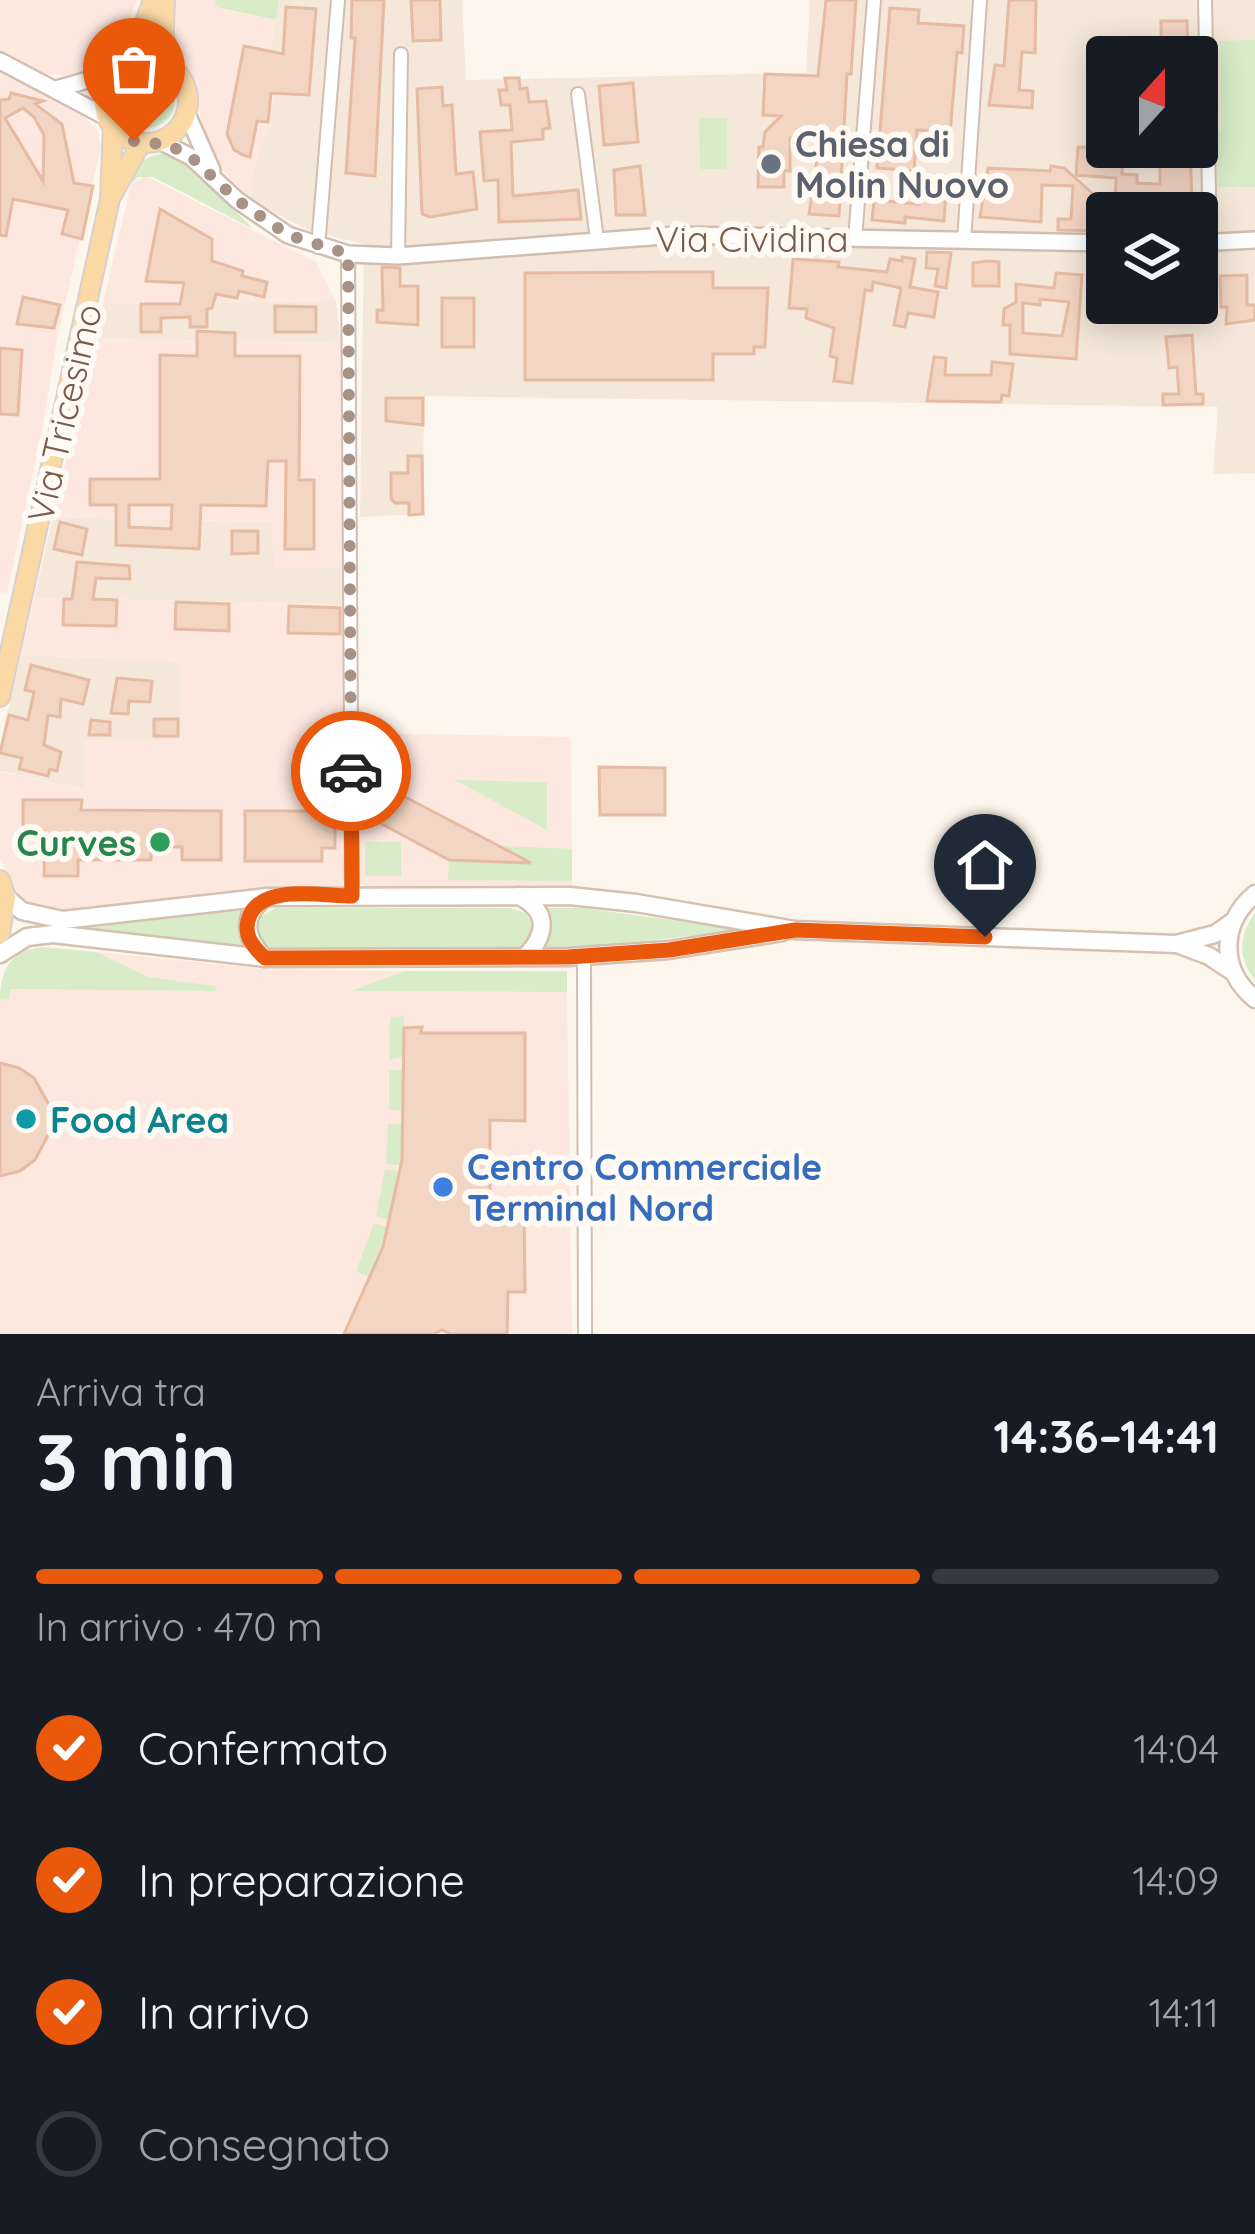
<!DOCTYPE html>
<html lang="it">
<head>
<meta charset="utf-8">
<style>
	body { margin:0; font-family:Quicksand,sans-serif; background:#20242c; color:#f1f3f6; height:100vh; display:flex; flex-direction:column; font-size:45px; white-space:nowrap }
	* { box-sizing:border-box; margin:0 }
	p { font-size:39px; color:#9ea1a6 }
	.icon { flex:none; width:66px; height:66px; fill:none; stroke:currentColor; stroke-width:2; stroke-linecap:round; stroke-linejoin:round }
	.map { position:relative; height:1334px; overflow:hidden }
	.side { display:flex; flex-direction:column; background:#171b24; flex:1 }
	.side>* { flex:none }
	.needle { width:78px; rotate:21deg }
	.buttons { position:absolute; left:1086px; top:36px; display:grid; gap:24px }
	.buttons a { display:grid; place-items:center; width:132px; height:132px; border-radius:12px; background:#171b24; box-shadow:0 6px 30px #0003; font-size:60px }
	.pin { position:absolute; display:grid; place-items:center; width:102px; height:102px; color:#fff; margin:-123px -51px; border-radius:50% 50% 50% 0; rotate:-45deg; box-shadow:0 0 12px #0007 }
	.pin .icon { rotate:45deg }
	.courier { position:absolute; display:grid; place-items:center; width:120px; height:120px; margin:-60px; border:9px solid #ea580c; border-radius:50%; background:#fff; color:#222; box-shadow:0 3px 15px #0007 }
	.overview em { font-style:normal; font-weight:700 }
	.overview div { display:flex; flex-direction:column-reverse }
	.overview { display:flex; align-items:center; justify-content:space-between; height:204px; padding:0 36px }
	h1 { font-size:78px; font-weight:700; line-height:90px }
	.bar { display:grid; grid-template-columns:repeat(4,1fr); gap:18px 12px; align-content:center; height:144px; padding:0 36px }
	.bar i { height:15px; border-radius:9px; background:#363941 }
	.bar .on { background:#ea580c }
	.bar p { grid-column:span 4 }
	ol { padding:0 36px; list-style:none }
	li { display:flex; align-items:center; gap:36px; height:132px }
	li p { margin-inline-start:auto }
	li .icon { padding:12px; border-radius:50%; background:#ea580c; color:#fff; stroke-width:4 }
	li:last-child { color:#9ea1a6 }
	li i { width:66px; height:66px; border:6px solid #363941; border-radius:50% }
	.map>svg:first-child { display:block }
	.residential { fill:#f5e8da; fill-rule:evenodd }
	.commercial { fill:#fde8e0 }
	.green { fill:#d8ecc9 }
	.building { fill:#f3d5c3; stroke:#e6bba3; stroke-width:3; fill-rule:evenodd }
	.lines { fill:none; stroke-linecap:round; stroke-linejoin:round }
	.minor-casing { stroke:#d1beb0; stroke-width:16 }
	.tertiary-casing { stroke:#d1beb0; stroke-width:20 }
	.secondary-casing { stroke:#d6c0b0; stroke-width:21 }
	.primary-casing { stroke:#dad1cd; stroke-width:22 }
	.minor { stroke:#fff; stroke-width:12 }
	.tertiary { stroke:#fff; stroke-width:15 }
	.secondary { stroke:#fff; stroke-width:16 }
	.primary { stroke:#fbd9a5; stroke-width:18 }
	.done { stroke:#a89285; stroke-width:12; stroke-dasharray:0 21.6 }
	.route { stroke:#ea580c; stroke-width:15 }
	.worship-dot { fill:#6b7280; stroke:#fffaf3; stroke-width:4.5 }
	.leisure-dot { fill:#2e9e5b; stroke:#fffaf3; stroke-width:4.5 }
	.culture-dot { fill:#0f9aa8; stroke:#fffaf3; stroke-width:4.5 }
	.shop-dot { fill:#3f7fe0; stroke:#fffaf3; stroke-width:4.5 }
	.labels { text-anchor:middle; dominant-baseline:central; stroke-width:12; stroke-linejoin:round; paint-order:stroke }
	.worship-label { font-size:36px; font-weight:bold; fill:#5b616d; stroke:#fffaf3; text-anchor:start }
	.street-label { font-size:36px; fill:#7a5c4d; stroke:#fffaf3 }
	.leisure-label { font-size:36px; font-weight:bold; fill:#27864d; stroke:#fffaf3; text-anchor:end }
	.culture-label { font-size:36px; font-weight:bold; fill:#0d838f; stroke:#fffaf3; text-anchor:start }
	.shop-label { font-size:36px; font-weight:bold; fill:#366cbe; stroke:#fffaf3; text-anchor:start }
</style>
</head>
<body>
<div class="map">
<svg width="1255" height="1334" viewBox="0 0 1255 1334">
	<rect width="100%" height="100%" fill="#fdf6ec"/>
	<g class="residential">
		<path d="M279 0H462L466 80 806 73 810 0H1255V473L1213 474 1218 407 424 396 423 514 360 517 364 244 310 231 250 200 254 163 270 126 276 79 271 47ZM1107 57H1197V147H1107ZM1107 213H1197V303H1107Z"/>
		<path d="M336 301 341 343 94 339 103 304Z"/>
		<path d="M53 517 272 522 275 568H343L344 604 34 598Z"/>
		<path d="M21 655 181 661 180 740 86 739 84 789 0 771V744Z"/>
	</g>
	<g class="commercial">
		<path d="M0 0H137L117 51 98 68 75 77 45 74 0 51Z"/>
		<path d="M176 0H216V8L276 20 271 47 276 79 270 126 255 163 250 200 225 173 201 131 197 82 176 51Z"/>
		<path d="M0 68 84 116 97 130 101 147 57 339 42 431 7 593 0 592Z"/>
		<path d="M146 176 316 262 336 301 103 304 131 184Z"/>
		<path d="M94 339 341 343 343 568 274 569 272 522 53 517Z"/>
		<path d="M34 598 344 604 345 882 341 886 252 889 55 915 23 903 0 859V772L84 789 85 739H180V661L21 655Z"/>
		<path d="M359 733 571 737 572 886 367 887 360 883Z"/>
		<path d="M96 952 266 969 405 971 355 991 567 992 572 1334H0V1000L8 998 9 989 215 991V986L149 977Z"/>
	</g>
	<g class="green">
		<path d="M216 0H279L276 20 215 7Z"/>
		<path d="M1255 40V187H1217L1215 131 1221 130 1219 41Z"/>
		<circle cx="147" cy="100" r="28"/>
		<path d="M699 118H727V169H700Z"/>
		<path d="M167 153 192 166 253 229 153 177H138L131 184C138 162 144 156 167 153Z"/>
		<path d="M455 780 547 782V830Z"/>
		<rect x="365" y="842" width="36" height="34"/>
		<path d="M499 846 572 849V881L448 880 449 860 528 862Z"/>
		<path d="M275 908H511L526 913 533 927 525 945 514 950 273 949 262 942 257 929 262 916Z"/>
		<path d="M541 908H582L746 930 578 948 542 949 546 941Z"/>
		<path d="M245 909 240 929 243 948 86 928Z"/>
		<path d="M1255 913V980C1238 958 1238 936 1255 913Z"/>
		<path d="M42 947 96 952 149 977 215 986 216 991 10 989 9 999 0 1000C0 970 10 951 42 947Z"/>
		<path d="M405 971H567V992L351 991Z"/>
		<path d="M404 1016 403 1057 389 1060 390 1017Z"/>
		<path d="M389 1070H404L403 1110H389Z"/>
		<path d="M388 1124H403L400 1165 386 1164Z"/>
		<path d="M385 1169 399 1172 388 1220 376 1216Z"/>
		<path d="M374 1223 387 1227 371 1278 356 1271Z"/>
	</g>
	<g class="building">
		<path d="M352 0H384L375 176 346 173 355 38H351Z"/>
		<path d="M411 0H440L441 40 413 41Z"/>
		<path d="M826 0H856L851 74H847L839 216 809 214 817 160V136L790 138V171H784V187H758L759 147H763L765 132 781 116 763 115 765 74 818 76Z"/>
		<path d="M1009 0H1036L1035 53 1022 52 1019 90 1033 91 1032 108 989 105 995 65 1004 66Z"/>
		<path d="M286 7 316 9 309 95 271 93 268 122 257 121 250 157 243 155 234 150 227 134 244 46 283 54Z"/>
		<path d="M890 8 919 10 918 23 964 26 962 53 957 52 950 133 917 130 914 171 877 168Z"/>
		<path d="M1161 21H1187L1188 52H1161Z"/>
		<path d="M505 78H519L520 89 527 88 529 102 546 101 550 128 543 129V139L511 142 513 196 578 190 581 219 499 222 498 180 484 181 480 132 512 130 510 105H501L499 90H507Z"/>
		<path d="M633 83 638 142 604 145 599 86Z"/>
		<path d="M442 87 443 106 452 105 456 174 473 172 477 209 430 217 422 214 417 89Z"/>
		<path d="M11 93 43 101 35 104 62 124 74 183 93 186 82 239 62 234 68 210 13 199 6 236 0 235V100L9 99ZM23 108 34 117 44 135 43 181 5 118Z"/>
		<path d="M1078 147 1117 148 1116 160 1123 161 1122 174 1137 175V183L1160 184V153H1163V147H1190L1192 201 1150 202 1151 213H1115L1116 178 1076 175Z"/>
		<path d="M640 166 645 215H616L614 170Z"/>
		<path d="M1051 166 1064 168 1092 193 1089 222H1107V231L1058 230V219H1071L1073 186 1042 185 1041 222 980 217 988 168 1050 171Z"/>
		<path d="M920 191 946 192 944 221 905 217V223L872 220 874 200 919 204Z"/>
		<path d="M160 209 212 239V261L243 271 242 276 267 282 264 297 239 291 237 298 216 294 212 308 207 309V327H190V317L161 318V332H141V304H180L184 283 146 281Z"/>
		<path d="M927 252 951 253 946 288 935 286 938 269 926 268Z"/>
		<path d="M902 257 915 259 910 287 938 292 934 317 908 313 905 327 894 325 901 288 873 282 872 291 865 290 852 383 834 381 837 358 830 356 834 328 806 318 807 309 789 308 793 259 839 262 838 267 887 272 890 259 902 261Z"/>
		<path d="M987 261 999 262V286H973V263Z"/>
		<path d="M382 267 400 268V286H418V325L377 322V310H383Z"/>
		<path d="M673 272H713V288H768L765 347H754V354H713V380H525V273Z"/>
		<path d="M1056 273 1082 275 1076 359 1010 354V325H1003L1004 309 1016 302V284L1054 288ZM1040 299 1069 302 1062 336 1023 333V303L1040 305Z"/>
		<path d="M1247 275V305H1255V320L1226 324 1227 307H1221L1220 276Z"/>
		<path d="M23 297 60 305 54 328 17 324Z"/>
		<rect x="442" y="298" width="32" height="49"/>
		<path d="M275 306 316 307V332H275Z"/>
		<path d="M197 331 235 333V356H300L299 480H314V549H285L286 461H268L266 506 201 505 199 549 116 545V505H90V479H160V355L197 356ZM129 505H172L171 529 129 527Z"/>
		<path d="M1192 335 1196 394H1203V404L1163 405V394H1179L1177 367 1169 368 1166 337Z"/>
		<path d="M0 348 22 350 18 415 0 414Z"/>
		<path d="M934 357 946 358 945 375H991L992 362 1013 364 1009 396 1002 395 1001 402 927 401Z"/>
		<path d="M386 398H423V425L386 421Z"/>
		<path d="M408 456H422L423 514 409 515V503H395L391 499V473H408Z"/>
		<path d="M60 522 87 529 82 555 54 549Z"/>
		<path d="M232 531H258V553L232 554Z"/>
		<path d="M77 562 129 566 130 579 96 578 93 599 117 600 116 626 63 625 64 599H72Z"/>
		<path d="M176 602 229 604V631L175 629Z"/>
		<path d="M289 606 340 608V634L288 633Z"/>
		<path d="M31 665 89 680 83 704 61 699 60 717 48 715 44 745 61 752 57 771 50 769 48 776 19 769 22 758 0 753 9 715 28 720 34 692 25 690Z"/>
		<path d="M117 678 152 681 150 702 129 701 128 714 111 713Z"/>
		<rect x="154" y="719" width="24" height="17"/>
		<path d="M91 720 110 722V735H89Z"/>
		<path d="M599 767 665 768V815H600Z"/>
		<path d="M386 787 499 846 531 863 449 860 380 823 391 802 381 797Z"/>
		<path d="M23 800H82L81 810 221 811V860H182V847H151V860H78V876H44L45 832H23Z"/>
		<path d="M245 811H335V848H322V861H245Z"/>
		<path d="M422 1027 421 1033H525V1121L490 1120V1203L524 1204 525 1292H508L507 1334H451L442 1330 433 1334H344L383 1247 402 1160 404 1028Z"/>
		<path d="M0 1063 19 1068 34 1078 52 1110V1128L35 1160 20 1171 0 1176Z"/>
	</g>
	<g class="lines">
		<g class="minor-casing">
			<g id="minor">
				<path d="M1205 0 1210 243"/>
				<path d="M578 94 597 240"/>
				<path d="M855 239 874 0"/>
				<path d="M964 241 980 0"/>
				<path d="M318 247 338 0"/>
				<path d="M348 254 352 896"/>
				<path d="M398 256 401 54"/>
				<path d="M584 956 585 1334"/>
			</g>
		</g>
		<g class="tertiary-casing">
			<g id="tertiary">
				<path d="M0 61 108 118"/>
				<path d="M56 89 116 72"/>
				<path d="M187 114 212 170"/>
				<path d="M160 141 191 157 237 200 288 235 348 254 398 256 677 235 1107 243"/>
				<path d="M1197 243 1255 240"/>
			</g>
		</g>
		<g class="secondary-casing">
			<g id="secondary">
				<path d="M1255 894C1220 923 1219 970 1255 999"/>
				<path d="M519 896C549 911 547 934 526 956"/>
				<path d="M6 897 22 911 63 920 267 897 570 896 636 903 795 930 1176 944 1215 934 1232 922"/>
				<path d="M1177 944 1209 956 1233 972"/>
				<path d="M0 954 27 937 53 934 265 958 568 957 669 950 783 932"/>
				<path d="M265 958C244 938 241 915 266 897"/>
			</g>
		</g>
		<g class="primary-casing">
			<g id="primary">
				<path d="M165 0 164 35 171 67"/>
				<circle cx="146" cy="101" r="42"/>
				<path d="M130 63 153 0"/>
				<path d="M112 195 141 143"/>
				<path d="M0 697 110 199 113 126"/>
				<path d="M0 880 6 897 0 934"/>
			</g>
		</g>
		<use href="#minor" class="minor"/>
		<use href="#tertiary" class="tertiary"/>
		<use href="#secondary" class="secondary"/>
		<use href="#primary" class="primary"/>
	</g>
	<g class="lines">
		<path class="done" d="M134 141 169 145 191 157 237 200 288 235 348 254 351 771"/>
		<path class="route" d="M351 771 352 896C322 896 264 884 250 915 242 933 251 945 265 958L568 957 669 950 795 930 985 937"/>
	</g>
	<circle class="worship-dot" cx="771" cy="164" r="12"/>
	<circle class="leisure-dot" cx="160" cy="842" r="12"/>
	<circle class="culture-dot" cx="26" cy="1119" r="12"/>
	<circle class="shop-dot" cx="443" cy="1187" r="12"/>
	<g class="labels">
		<g class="worship-label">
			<text x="795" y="143">Chiesa di<tspan x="795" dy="41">Molin Nuovo</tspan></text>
		</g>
		<g class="street-label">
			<text x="752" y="238">Via Cividina</text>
			<text transform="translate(64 413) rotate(-77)">Via Tricesimo</text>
		</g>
		<g class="leisure-label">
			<text x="136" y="842">Curves</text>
		</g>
		<g class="culture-label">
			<text x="50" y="1119">Food Area</text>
		</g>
		<g class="shop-label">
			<text x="467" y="1166">Centro Commerciale<tspan x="467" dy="41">Terminal Nord</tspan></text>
		</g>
	</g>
</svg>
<div class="buttons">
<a><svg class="needle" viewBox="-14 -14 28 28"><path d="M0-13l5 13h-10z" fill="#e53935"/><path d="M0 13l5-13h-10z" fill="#9ea1a6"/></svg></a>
<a><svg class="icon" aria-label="layers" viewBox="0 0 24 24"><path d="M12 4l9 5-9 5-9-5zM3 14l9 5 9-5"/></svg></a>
</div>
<div class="pin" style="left:134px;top:141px;background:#ea580c"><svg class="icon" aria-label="bag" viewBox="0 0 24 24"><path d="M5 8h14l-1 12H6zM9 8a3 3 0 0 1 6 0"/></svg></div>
<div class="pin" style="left:985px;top:937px;background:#1f2937"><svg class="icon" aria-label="home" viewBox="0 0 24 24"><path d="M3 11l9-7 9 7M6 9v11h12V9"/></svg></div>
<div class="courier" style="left:351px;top:771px"><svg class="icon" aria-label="car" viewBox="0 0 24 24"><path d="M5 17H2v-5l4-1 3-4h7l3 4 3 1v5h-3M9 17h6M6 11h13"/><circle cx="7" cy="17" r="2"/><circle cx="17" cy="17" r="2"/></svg></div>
</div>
<section class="side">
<div class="overview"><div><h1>3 min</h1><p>Arriva tra</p></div><em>14:36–14:41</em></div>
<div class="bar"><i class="on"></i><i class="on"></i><i class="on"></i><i></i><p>In arrivo · 470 m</p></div>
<ol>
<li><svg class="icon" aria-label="check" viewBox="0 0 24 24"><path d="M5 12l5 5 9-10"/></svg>Confermato<p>14:04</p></li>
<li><svg class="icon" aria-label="check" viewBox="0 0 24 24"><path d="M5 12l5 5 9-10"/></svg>In preparazione<p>14:09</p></li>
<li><svg class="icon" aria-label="check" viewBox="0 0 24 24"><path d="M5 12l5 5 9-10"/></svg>In arrivo<p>14:11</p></li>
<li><i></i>Consegnato</li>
</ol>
</section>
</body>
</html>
